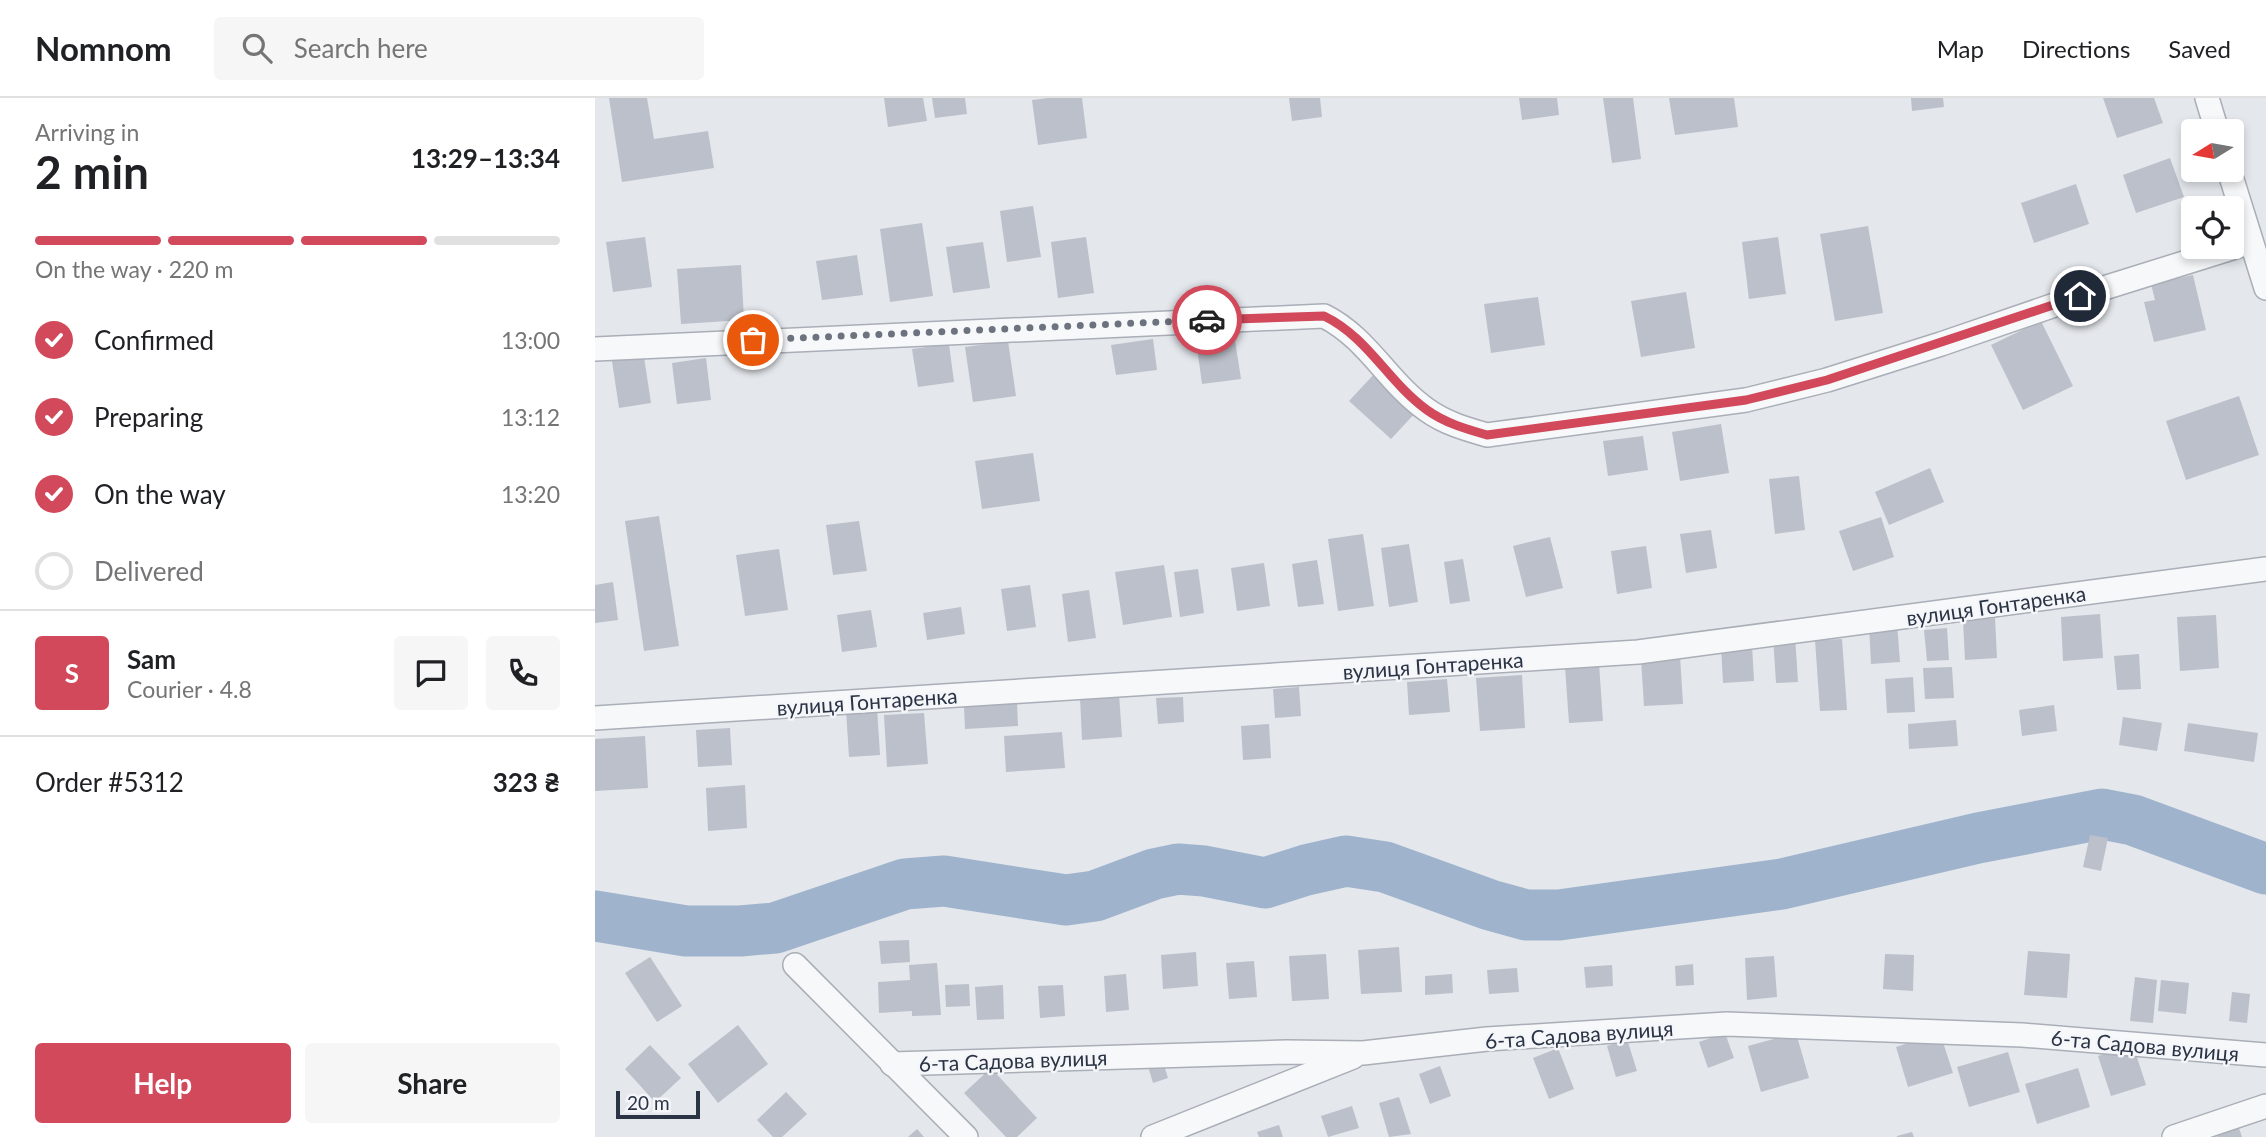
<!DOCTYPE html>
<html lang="en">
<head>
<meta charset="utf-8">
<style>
	body { margin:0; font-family:Lato,sans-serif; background:#f6f6f6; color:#202124; height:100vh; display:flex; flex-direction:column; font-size:26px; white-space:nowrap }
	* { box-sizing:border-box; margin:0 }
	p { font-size:23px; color:#757577 }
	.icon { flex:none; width:38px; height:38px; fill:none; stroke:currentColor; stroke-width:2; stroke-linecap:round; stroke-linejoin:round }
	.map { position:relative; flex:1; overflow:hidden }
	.details { display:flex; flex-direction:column; background:#fff; width:595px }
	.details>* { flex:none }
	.needle { width:46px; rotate:259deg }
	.controls { position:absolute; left:1586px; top:21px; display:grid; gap:14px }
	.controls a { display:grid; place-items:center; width:63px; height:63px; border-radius:7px; background:#fff; box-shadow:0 4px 10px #0003; font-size:35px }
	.scale { position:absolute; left:21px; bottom:18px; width:84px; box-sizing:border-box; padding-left:7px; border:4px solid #2b3445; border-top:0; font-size:19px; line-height:24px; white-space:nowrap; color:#2b3445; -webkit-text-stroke:5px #f4f6f9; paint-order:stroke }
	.pin { position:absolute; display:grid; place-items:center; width:60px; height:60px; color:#fff; margin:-30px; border:4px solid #fff; border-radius:50%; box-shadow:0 2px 7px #0007 }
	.courier { position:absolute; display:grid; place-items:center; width:70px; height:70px; margin:-35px; border:5px solid #d1495b; border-radius:50%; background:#fff; color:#222; box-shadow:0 2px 9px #0007 }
	.headline em { font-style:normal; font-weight:700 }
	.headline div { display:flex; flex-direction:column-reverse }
	.headline { display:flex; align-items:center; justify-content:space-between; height:119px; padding:0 35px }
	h1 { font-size:46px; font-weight:700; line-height:52px }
	.bar { display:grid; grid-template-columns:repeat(4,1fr); gap:10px 7px; align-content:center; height:84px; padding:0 35px }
	.bar i { height:9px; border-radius:5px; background:#e0e0e0 }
	.bar .active { background:#d1495b }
	.bar p { grid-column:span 4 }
	.line { display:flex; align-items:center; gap:18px; padding:0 35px; border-top:2px solid #e0e0e0 }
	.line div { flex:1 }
	.round { display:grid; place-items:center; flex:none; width:74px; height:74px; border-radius:7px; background:#f6f6f6 }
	ol { padding:0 35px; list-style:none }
	li { display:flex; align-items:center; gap:21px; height:77px }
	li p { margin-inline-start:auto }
	li .icon { padding:7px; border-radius:50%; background:#d1495b; color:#fff; stroke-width:4 }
	li:last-child { color:#757577 }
	li i { width:38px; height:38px; border:4px solid #e0e0e0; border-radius:50% }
	.button { display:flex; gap:14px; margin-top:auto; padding:14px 35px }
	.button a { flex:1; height:80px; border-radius:7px; background:#d1495b; color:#fff; font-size:28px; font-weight:700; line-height:80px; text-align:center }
	.button a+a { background:#f6f6f6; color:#202124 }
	header { display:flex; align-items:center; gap:42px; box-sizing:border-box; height:98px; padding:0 35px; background:#fff; border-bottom:2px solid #e0e0e0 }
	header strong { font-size:33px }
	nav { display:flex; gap:38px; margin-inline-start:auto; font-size:24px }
	.search { width:490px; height:63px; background:#f6f6f6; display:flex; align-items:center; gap:18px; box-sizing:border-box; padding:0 24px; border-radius:7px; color:#757577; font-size:26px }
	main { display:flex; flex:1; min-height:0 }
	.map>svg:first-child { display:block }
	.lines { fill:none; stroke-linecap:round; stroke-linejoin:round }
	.river { stroke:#9fb4cc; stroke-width:51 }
	.building { fill:#bbc0ca }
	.street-casing { stroke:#a9aeb7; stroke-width:26 }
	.street { stroke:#f7f8fa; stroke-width:23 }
	.done { stroke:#6c737f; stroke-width:7; stroke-dasharray:0 12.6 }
	.route { stroke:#d1495b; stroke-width:9 }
	.labels { text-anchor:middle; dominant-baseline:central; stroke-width:5; stroke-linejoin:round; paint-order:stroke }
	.street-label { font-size:21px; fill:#2b3445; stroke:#f4f6f9 }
</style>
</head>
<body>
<header>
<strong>Nomnom</strong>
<div class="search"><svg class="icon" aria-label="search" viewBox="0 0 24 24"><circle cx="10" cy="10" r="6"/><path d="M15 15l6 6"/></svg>Search here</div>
<nav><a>Map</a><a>Directions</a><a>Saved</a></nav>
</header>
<main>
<section class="details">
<div class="headline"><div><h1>2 min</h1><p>Arriving in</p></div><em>13:29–13:34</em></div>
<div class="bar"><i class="active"></i><i class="active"></i><i class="active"></i><i></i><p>On the way · 220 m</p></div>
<ol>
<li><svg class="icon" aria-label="check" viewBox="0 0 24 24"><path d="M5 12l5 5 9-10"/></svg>Confirmed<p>13:00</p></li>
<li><svg class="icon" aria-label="check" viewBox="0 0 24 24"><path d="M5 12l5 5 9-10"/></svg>Preparing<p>13:12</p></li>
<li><svg class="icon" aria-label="check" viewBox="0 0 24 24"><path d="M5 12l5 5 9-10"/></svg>On the way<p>13:20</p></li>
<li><i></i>Delivered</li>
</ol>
<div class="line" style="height:126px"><b class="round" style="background:#d1495b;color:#fff">S</b><div><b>Sam</b><p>Courier · 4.8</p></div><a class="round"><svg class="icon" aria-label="chat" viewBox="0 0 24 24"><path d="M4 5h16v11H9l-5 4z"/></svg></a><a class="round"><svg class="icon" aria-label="phone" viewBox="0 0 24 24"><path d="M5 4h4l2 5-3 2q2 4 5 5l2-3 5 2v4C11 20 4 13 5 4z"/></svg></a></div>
<div class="line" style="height:91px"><div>Order #5312</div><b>323 ₴</b></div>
<div class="button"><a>Help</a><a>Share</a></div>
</section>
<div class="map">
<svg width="1671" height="1039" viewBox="0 0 1671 1039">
	<rect width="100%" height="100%" fill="#e4e7ec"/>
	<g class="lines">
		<path class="river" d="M0 818 91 833H145L180 830 310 786 349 783 471 802 500 798 559 776 583 771 609 773 670 785 711 772 751 763 790 769 895 807 931 817H964L1187 786 1383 740 1507 716 1538 722 1671 771"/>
	</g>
	<g class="building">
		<path d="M14 0H52L59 41 113 33 119 70 27 84Z"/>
		<path d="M289 0H328L332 23 293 29Z"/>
		<path d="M337 0H370L372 16 340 20Z"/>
		<path d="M453 0H487L492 40 443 47 437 2Z"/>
		<path d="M694 0H725L727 19 697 23Z"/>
		<path d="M924 0H962L964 17 927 22Z"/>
		<path d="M1008 0H1038L1046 61 1017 65Z"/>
		<path d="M1074 0H1139L1143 29 1080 37Z"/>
		<path d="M1316 0H1348L1349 9 1317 13Z"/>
		<path d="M1508 0H1559L1568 25 1522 40Z"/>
		<path d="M1575 60 1589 99 1541 115 1528 77Z"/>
		<path d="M1481 86 1494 126 1439 145 1426 105Z"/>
		<path d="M438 108 446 159 412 164 405 113Z"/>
		<path d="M327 125 338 198 295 204 285 131Z"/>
		<path d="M1273 128 1288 215 1240 223 1225 136Z"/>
		<path d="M50 139 57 189 18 194 11 144Z"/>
		<path d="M491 139 499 195 463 200 456 144Z"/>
		<path d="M1183 139 1191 196 1154 201 1147 144Z"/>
		<path d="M388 144 395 190 358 195 351 149Z"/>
		<path d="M262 157 268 197 227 202 221 163Z"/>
		<path d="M146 167 149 222 86 226 82 171Z"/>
		<path d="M1598 177 1611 232 1559 244 1549 204 1560 202 1556 186Z"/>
		<path d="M1091 194 1100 250 1046 259 1036 203Z"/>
		<path d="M943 199 950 247 896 255 889 206Z"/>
		<path d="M1446 223 1478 288 1428 312 1396 247Z"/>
		<path d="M639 236 646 281 607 286 601 242Z"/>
		<path d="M558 241 562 272 521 277 516 247Z"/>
		<path d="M413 243 421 298 378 304 370 249Z"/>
		<path d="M354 246 359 284 323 289 317 251Z"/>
		<path d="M49 259 56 305 24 310 17 263Z"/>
		<path d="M111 260 116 302 82 306 77 265Z"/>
		<path d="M781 274 822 313 796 341 754 303Z"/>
		<path d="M1644 298 1664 357 1591 382 1571 323Z"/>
		<path d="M1126 326 1134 375 1085 383 1077 334Z"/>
		<path d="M1048 338 1053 372 1013 378 1008 343Z"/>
		<path d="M438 355 445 403 387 411 380 363Z"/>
		<path d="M1335 370 1349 404 1294 427 1280 394Z"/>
		<path d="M1204 378 1210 432 1180 436 1174 381Z"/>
		<path d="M64 418 84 548 49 553 30 423Z"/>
		<path d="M1286 419 1299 459 1258 473 1244 433Z"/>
		<path d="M264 423 272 473 238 477 231 427Z"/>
		<path d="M1116 432 1122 470 1091 475 1085 436Z"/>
		<path d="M768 436 779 508 743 513 733 441Z"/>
		<path d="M955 439 968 490 931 499 918 448Z"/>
		<path d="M814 446 823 504 794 509 786 450Z"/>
		<path d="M1051 448 1057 490 1022 496 1016 453Z"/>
		<path d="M184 451 193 512 150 518 141 457Z"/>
		<path d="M868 461 875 503 855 506 849 464Z"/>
		<path d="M722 462 729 506 703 509 697 466Z"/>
		<path d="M669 465 675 508 642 513 636 470Z"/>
		<path d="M569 467 577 519 528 527 520 474Z"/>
		<path d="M603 471 609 515 585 519 579 474Z"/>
		<path d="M18 484 23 522 0 525V487Z"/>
		<path d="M435 487 441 529 412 533 406 491Z"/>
		<path d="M494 492 501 540 473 544 467 496Z"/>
		<path d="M366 509 370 536 332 542 328 515Z"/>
		<path d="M276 512 282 549 247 554 242 517Z"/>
		<path d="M1505 516 1508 560 1468 563 1466 519Z"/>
		<path d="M1621 517 1624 570 1585 573 1582 519Z"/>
		<path d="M1400 520 1402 560 1370 562 1368 522Z"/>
		<path d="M1302 525 1305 564 1276 566 1274 526Z"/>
		<path d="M1352 530 1354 562 1332 563 1329 532Z"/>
		<path d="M1200 537 1203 584 1181 585 1178 538Z"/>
		<path d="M1247 541 1252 612 1225 613 1220 542Z"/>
		<path d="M1157 547 1159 583 1128 585 1126 549Z"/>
		<path d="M1544 556 1546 591 1522 592 1519 558Z"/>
		<path d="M1085 558 1088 606 1049 608 1046 561Z"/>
		<path d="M1004 566 1008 623 974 625 970 569Z"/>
		<path d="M1357 569 1359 600 1330 601 1328 570Z"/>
		<path d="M927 577 930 630 885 633 881 580Z"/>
		<path d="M1318 579 1320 614 1292 615 1290 581Z"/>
		<path d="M852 581 855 614 814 617 812 584Z"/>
		<path d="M704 589 706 618 680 620 678 591Z"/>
		<path d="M524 596 527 639 487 642 485 599Z"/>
		<path d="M588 599 589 624 563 626 561 600Z"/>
		<path d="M422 604 423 628 370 631 369 608Z"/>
		<path d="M1459 607 1462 633 1427 638 1424 612Z"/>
		<path d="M282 610 285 657 254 659 251 612Z"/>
		<path d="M329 615 333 666 292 669 289 617Z"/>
		<path d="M1528 619 1567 625 1562 653 1524 647Z"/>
		<path d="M1361 622 1363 648 1314 651 1313 626Z"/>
		<path d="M1593 625 1663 635 1659 664 1589 653Z"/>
		<path d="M674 626 676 660 648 662 646 628Z"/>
		<path d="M135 630 137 667 103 669 101 632Z"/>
		<path d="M467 634 470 670 411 674 409 638Z"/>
		<path d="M50 638 53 690 0 693V641Z"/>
		<path d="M150 687 152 730 113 733 111 690Z"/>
		<path d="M1495 737 1513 740 1506 773 1488 769Z"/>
		<path d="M314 842 315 864 286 866 284 843Z"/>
		<path d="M804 849 807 894 766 896 763 852Z"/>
		<path d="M1433 853 1475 856 1472 900 1429 897Z"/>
		<path d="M601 854 603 888 568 891 566 857Z"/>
		<path d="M731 856 734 901 697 903 694 858Z"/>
		<path d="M1290 856 1319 857 1318 893 1288 891Z"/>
		<path d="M1179 858 1182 899 1152 902 1150 860Z"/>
		<path d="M55 859 87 908 62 924 30 875Z"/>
		<path d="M659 863 662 899 634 901 631 865Z"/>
		<path d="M342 865 346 917 317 918V913L284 915 283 884 315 882 314 867Z"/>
		<path d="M1098 866 1099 887 1081 888 1080 868Z"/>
		<path d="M1017 867 1018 888 991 890 989 869Z"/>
		<path d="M922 870 924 894 894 896 892 872Z"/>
		<path d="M531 876 534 912 511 914 509 878Z"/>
		<path d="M857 876 858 895 830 897V878Z"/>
		<path d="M1540 879 1562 882 1558 925 1535 923Z"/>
		<path d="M1566 882 1594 885 1591 916 1563 913Z"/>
		<path d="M374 886 375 908 351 909 350 887Z"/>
		<path d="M408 887 409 921 382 922 380 889Z"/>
		<path d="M468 887 470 918 445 920 443 888Z"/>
		<path d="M1637 894 1655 896 1652 925 1634 923Z"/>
		<path d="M143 927 173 966 123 1005 93 966Z"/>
		<path d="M1130 935 1139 960 1113 970 1104 944Z"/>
		<path d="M1201 935 1214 980 1166 994 1153 948Z"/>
		<path d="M1345 935 1358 975 1313 989 1301 949Z"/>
		<path d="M1032 941 1042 973 1021 979 1012 948Z"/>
		<path d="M55 947 86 980 60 1004 30 971Z"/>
		<path d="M1538 947 1551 987 1516 998 1503 958Z"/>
		<path d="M963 950 979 991 954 1001 938 960Z"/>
		<path d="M1413 954 1425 994 1374 1009 1362 969Z"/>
		<path d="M567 961 573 980 558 985 552 965Z"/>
		<path d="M845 968 856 998 835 1006 824 976Z"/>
		<path d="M396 970 442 1020 422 1039H411L369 995Z"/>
		<path d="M1483 970 1495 1009 1442 1026 1430 986Z"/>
		<path d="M191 994 212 1016 187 1039H178L162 1022Z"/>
		<path d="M804 999 816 1036 794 1039 784 1005Z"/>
		<path d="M757 1008 764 1030 733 1039 726 1018Z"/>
		<path d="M684 1027 688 1039H664L662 1034Z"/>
		<path d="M1643 1027 1647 1039H1622L1621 1034Z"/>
		<path d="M322 1031 329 1039H313Z"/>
		<path d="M1317 1034 1319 1039H1302V1038Z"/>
	</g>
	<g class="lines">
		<g class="street-casing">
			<g id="street">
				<path d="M1612 0 1622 33"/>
				<path d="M1634 72 1671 190"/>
				<path d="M0 251 729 218C773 240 793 285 832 312 850 325 871 331 892 337L1151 302 1232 282 1346 246 1509 190 1656 144"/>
				<path d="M0 620 1043 554 1671 471"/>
				<path d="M200 867 371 1039"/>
				<path d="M297 966 691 954 768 955 892 941 1132 926 1427 937 1671 957"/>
				<path d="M558 1039 758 959"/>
				<path d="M1579 1039 1671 1008"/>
			</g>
		</g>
		<use href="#street" class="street"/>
	</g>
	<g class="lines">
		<path class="done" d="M158 242 612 222"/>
		<path class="route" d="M612 222 729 218C773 239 793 284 832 312 850 325 871 331 892 337L1151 302 1232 282 1485 198"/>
	</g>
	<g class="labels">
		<g class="street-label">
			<text transform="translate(1401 507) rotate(-8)">вулиця Гонтаренка</text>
			<text transform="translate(838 567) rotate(-4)">вулиця Гонтаренка</text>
			<text transform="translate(272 603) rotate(-4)">вулиця Гонтаренка</text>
			<text transform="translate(984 936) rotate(-4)">6-та Садова вулиця</text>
			<text transform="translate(1550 947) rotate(5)">6-та Садова вулиця</text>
			<text transform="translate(418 962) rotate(-2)">6-та Садова вулиця</text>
		</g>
	</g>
</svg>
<div class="controls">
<a><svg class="needle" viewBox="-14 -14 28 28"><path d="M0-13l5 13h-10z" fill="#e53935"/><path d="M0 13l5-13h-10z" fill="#757577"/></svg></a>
<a><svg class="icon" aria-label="locate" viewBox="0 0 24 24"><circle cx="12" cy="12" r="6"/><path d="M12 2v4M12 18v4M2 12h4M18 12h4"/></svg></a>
</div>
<div class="scale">20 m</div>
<div class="pin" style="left:158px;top:242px;background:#ea580c"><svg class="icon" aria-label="bag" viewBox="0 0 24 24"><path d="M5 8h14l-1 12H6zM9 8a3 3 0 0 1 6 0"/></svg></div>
<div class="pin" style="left:1485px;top:198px;background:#1f2937"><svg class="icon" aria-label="home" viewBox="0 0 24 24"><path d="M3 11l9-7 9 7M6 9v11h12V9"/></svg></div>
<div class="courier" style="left:612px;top:222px"><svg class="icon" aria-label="car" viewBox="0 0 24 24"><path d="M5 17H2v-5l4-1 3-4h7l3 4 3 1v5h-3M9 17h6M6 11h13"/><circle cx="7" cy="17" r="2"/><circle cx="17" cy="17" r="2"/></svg></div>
</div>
</main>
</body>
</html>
